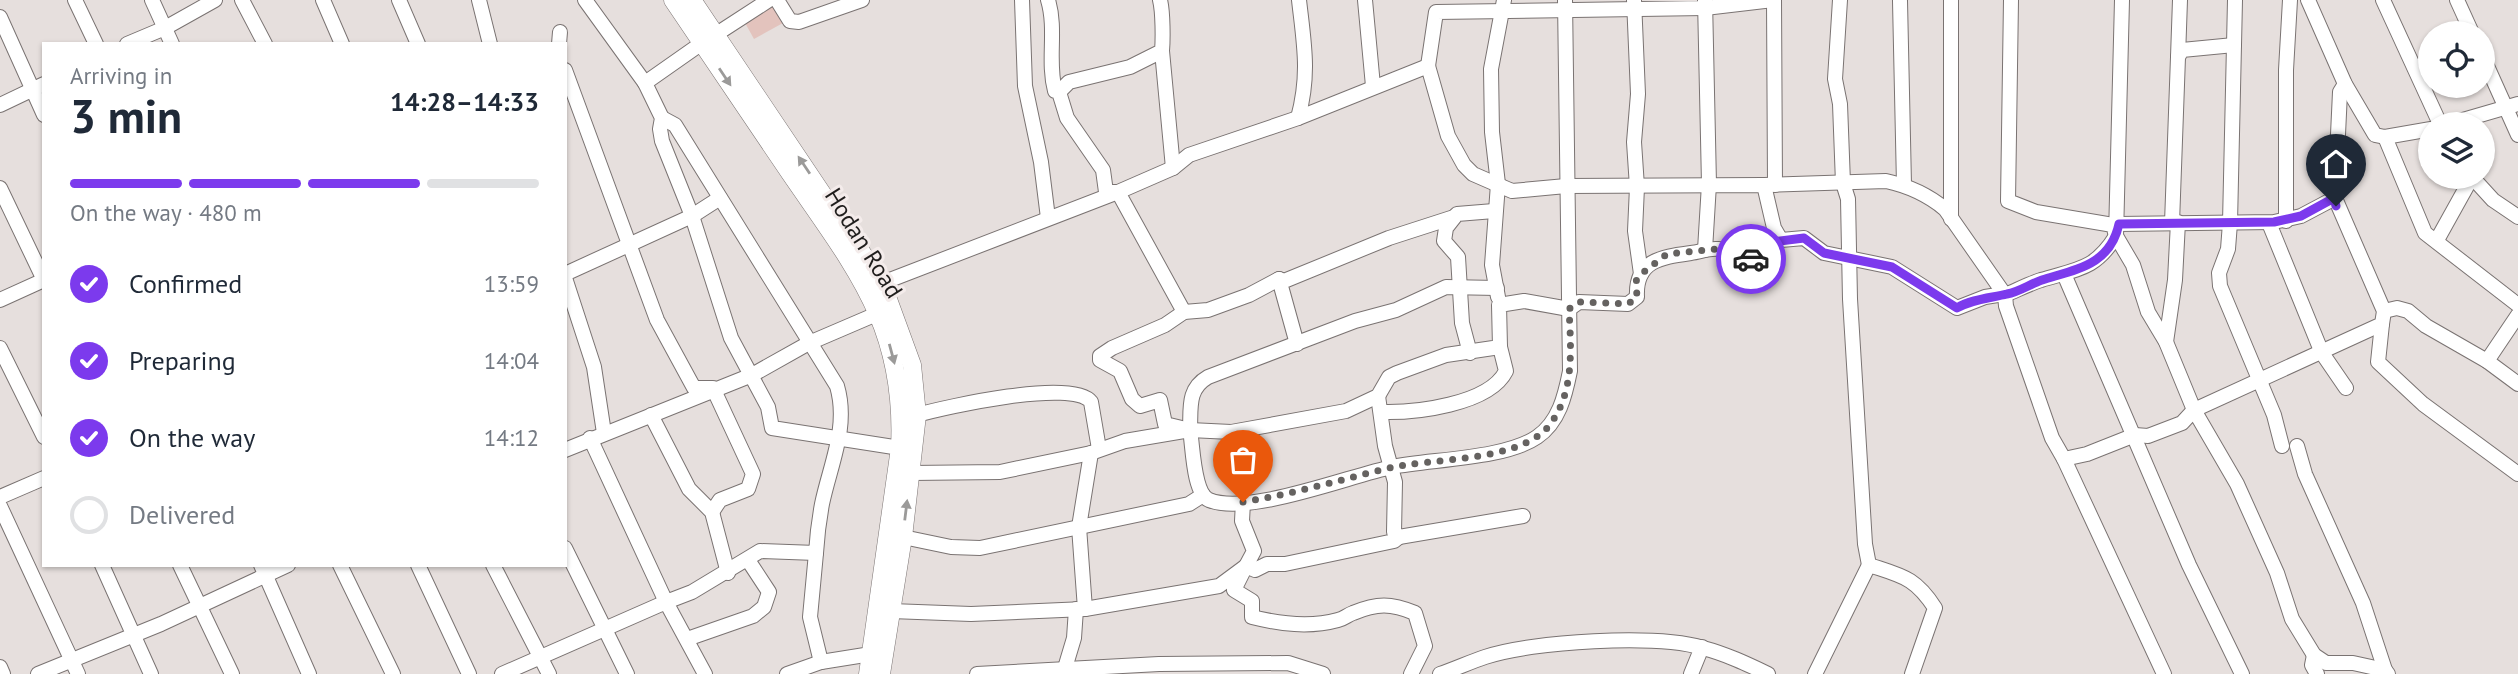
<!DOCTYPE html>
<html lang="en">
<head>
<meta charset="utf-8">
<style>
	body { margin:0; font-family:"PT Sans",sans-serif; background:#f2f2f3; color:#1f2937; height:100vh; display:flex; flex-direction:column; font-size:26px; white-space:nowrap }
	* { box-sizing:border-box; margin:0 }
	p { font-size:23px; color:#747a83 }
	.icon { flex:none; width:38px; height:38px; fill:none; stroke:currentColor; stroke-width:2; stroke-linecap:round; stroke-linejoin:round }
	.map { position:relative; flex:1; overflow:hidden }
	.sheet { position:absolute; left:42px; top:42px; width:525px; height:525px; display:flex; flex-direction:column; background:#fff; border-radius:0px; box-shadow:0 2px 5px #0004 }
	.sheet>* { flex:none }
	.buttons { position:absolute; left:2418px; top:21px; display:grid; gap:14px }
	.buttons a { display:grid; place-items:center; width:77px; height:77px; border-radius:50%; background:#fff; box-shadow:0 2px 5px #0004; font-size:35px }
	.pin { position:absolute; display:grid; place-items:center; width:60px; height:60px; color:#fff; margin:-72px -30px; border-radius:50% 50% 50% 0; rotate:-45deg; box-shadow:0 0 7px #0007 }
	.pin .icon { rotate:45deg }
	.courier { position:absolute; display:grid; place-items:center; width:70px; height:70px; margin:-35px; border:5px solid #7c3aed; border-radius:50%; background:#fff; color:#222; box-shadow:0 2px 9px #0007 }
	.headline em { font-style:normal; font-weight:700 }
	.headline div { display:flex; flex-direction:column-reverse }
	.headline { display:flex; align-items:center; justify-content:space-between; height:119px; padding:0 28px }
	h1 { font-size:46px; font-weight:700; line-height:52px }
	.bar { display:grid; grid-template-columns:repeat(4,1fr); gap:10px 7px; align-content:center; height:84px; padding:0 28px }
	.bar i { height:9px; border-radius:5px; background:#e0e1e3 }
	.bar .selected { background:#7c3aed }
	.bar p { grid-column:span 4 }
	ol { padding:0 28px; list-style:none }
	li { display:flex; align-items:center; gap:21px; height:77px }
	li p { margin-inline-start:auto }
	li .icon { padding:7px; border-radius:50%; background:#7c3aed; color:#fff; stroke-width:4 }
	li:last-child { color:#747a83 }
	li i { width:38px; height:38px; border:4px solid #e0e1e3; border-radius:50% }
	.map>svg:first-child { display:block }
	.green { fill:#e3c3bd }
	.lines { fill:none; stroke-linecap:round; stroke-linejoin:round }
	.minor-casing { stroke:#7a7372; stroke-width:16 }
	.major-casing { stroke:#7a7372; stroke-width:19 }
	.minor { stroke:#fff; stroke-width:14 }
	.major { stroke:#fff; stroke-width:18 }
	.oneway { fill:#9b9a99 }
	.done { stroke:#656260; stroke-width:7; stroke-dasharray:0 12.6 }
	.route { stroke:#7c3aed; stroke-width:9 }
	.labels { text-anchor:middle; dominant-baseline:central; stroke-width:6; stroke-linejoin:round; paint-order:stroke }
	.street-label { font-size:24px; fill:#201e1d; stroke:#f4eceb }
</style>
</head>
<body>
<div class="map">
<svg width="2518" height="674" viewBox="0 0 2518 674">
	<rect width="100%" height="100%" fill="#e6dfdd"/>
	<path class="green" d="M772 5 783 23 754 39 744 21Z"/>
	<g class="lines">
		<g class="minor-casing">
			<g id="minor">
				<path d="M75 0 96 44"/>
				<path d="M152 0 172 44"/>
				<path d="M242 0 265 44"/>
				<path d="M323 0 342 44"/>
				<path d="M399 0 418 44"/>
				<path d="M479 0 490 44"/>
				<path d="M585 0 645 83"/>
				<path d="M777 0 790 21 799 22 862 0"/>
				<path d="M1022 0 1025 86 1041 162 1048 218"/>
				<path d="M1048 0C1057 30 1047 61 1055 91L1059 92 1067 118 1103 170 1106 192H1118L1184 312"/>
				<path d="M1365 0 1373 86"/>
				<path d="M1634 0 1638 94 1634 142 1637 187 1635 231 1641 274"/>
				<path d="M1774 0 1775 185"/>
				<path d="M1840 0 1835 79 1840 104 1843 183 1848 199 1850 299 1865 544 1869 565C1902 576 1915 577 1935 608L1912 674"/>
				<path d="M2011 0 2008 201 2036 212 2113 225 2116 236 2133 265 2148 312 2166 342 2194 410 2382 324 2384 311 2335 198 2340 92 2345 84"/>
				<path d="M2235 0 2230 223 2228 249 2219 273 2220 286 2274 415 2282 446"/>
				<path d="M2308 0 2345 84 2375 135 2385 137 2431 129"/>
				<path d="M2383 0 2440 124"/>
				<path d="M2457 0 2472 33"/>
				<path d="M1900 1 1904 185"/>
				<path d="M0 17 44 115"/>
				<path d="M715 35 769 0"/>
				<path d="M702 43 645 83 662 118 660 129 662 141 692 216 731 338 768 407 772 428 900 448"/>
				<path d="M127 44 165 28 215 0"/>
				<path d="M559 44 560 32"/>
				<path d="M1162 51 1173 168"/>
				<path d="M2178 57 2180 0"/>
				<path d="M2483 57 2518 135"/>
				<path d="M1428 66 1436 12 1705 8 1773 0"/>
				<path d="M565 70 657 320 694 388H713L753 474 748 489 720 500 712 512"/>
				<path d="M1059 92 1069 82 1130 67 1162 51C1163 40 1163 12 1160 0"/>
				<path d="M0 105 44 84"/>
				<path d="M1298 118C1310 74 1304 44 1299 0"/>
				<path d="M2449 124 2518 104"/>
				<path d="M2385 137 2425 233 2518 305"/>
				<path d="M2472 177 2493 200 2518 217"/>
				<path d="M1764 185 1886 181C1909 186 1927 194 1945 209L2005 295 2006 306 2052 438 2064 459 2087 454 2135 435 2148 436 2182 423 2194 410 2237 484 2277 573 2292 619 2314 655 2326 663H2353L2385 670 2388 674"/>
				<path d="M0 188 44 280"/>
				<path d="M1951 219V0"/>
				<path d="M2286 221V70L2290 0"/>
				<path d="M2172 223 2178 57 2182 50 2234 45"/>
				<path d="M2269 223 2322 353 2346 388"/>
				<path d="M2118 224 2274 222 2301 216 2335 198"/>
				<path d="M2437 240 2472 177"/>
				<path d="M1705 250 1709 184 1705 0"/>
				<path d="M565 274 692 216 720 198"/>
				<path d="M2064 274 2189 565 2242 674"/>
				<path d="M565 278 594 367 604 433"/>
				<path d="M1279 279 1249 295 1208 310 1184 312 1165 325 1112 348 1100 356V360L1120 371 1132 399 1140 406 1160 400 1165 424 1190 430C1193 446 1193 493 1209 500 1248 516 1349 476 1392 467 1432 459 1505 459 1537 437 1559 422 1565 396 1570 371L1565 0"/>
				<path d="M882 283 1118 192 1173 168 1189 155 1298 118 1428 66 1448 136 1464 165 1473 174 1512 191 1566 186 1764 185 1774 228 1781 240 1804 238 1824 253 1892 267 1957 308 1985 297 2004 294"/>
				<path d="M2005 295C2017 290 2029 284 2041 280 2077 269 2095 270 2116 236L2122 0"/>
				<path d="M1498 297 1492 265 1498 184 1492 132 1491 69 1504 0"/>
				<path d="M0 300 44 280"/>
				<path d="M2384 311 2397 308 2408 311 2426 326 2487 361 2518 315"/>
				<path d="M2382 324 2378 362 2423 404 2518 474"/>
				<path d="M2166 342 2175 280 2178 222"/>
				<path d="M1297 344 1279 279 1284 281 1389 238 1454 217"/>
				<path d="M0 348 44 437"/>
				<path d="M1470 353 1462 323 1458 257 1444 241 1446 228 1457 214 1494 211"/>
				<path d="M2487 361 2518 384"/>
				<path d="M1381 412C1414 413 1489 405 1506 371L1500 347"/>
				<path d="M651 415 689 489 712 512 728 573"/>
				<path d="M917 415C946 407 1073 378 1091 402L1099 449"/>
				<path d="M1190 430C1191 408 1187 389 1208 377L1355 321 1396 310 1446 287 1497 288"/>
				<path d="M590 438 666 602 692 592 760 551 816 553C817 537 819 520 822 504 830 465 849 427 837 386L675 125 662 118"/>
				<path d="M2297 446 2305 474 2363 603 2385 670"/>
				<path d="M565 450 752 375 809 343 879 313"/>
				<path d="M2064 459 2164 674"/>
				<path d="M911 473 1000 472 1091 453 1125 441 1190 430 1231 432 1346 411 1378 396 1389 377 1397 373 1446 355 1500 347 1499 305 1524 301 1569 309 1579 302 1628 304 1637 297C1635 260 1662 257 1691 253 1700 252 1709 248 1718 249 1741 252 1746 259 1771 256L1772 241 1781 240"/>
				<path d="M0 497 44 478"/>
				<path d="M1243 502 1242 521 1254 551 1246 566 1255 570 1267 564H1285L1394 541 1399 537 1394 532 1395 482 1385 446 1378 396"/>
				<path d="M0 506 78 674"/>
				<path d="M903 537 951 547 980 548 1189 504 1203 495"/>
				<path d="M1399 537 1523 516"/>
				<path d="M565 548 627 674"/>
				<path d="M816 553 810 617 821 662"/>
				<path d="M102 565 151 674"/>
				<path d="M180 565 232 674"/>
				<path d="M261 565 309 674"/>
				<path d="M340 565 393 674"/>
				<path d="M418 565 469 674"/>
				<path d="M493 565 549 674"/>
				<path d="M1085 609 1079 527 1091 453"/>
				<path d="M891 611 971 614 1085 609 1219 586 1246 566 1234 590 1252 601V617C1280 624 1309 628 1338 620 1344 619 1347 615 1353 613 1377 603 1391 603 1415 613L1425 646 1411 674"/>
				<path d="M687 639 753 616 764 607 769 592 748 560"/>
				<path d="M2314 655 2312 665 2317 674"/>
				<path d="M0 667 3 674"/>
				<path d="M1065 668 1074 638 1076 609"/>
				<path d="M38 674 161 624 288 565"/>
				<path d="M502 674 666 602 705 674"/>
				<path d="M787 674 821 662 871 654"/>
				<path d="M977 674 1159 664 1288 663 1323 674"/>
				<path d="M1440 674C1455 669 1470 662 1485 657 1532 641 1656 634 1703 648 1726 654 1747 664 1768 674"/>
				<path d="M1691 674 1702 647"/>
				<path d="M1815 674 1869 565"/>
			</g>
		</g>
		<g class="major-casing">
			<g id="major">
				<path d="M673 0C712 57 751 115 790 173 855 268 906 326 900 448L868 674"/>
				<path d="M692 0 882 283 912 365 917 415 903 537 881 674"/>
			</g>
		</g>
		<use href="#minor" class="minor"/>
		<use href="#major" class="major"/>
	</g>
	<defs><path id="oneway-solid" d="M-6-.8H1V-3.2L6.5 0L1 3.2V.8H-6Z" transform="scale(1.75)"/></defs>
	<g class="oneway">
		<use href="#oneway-solid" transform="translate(725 77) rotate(56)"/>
		<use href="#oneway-solid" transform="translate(804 165) rotate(-124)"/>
		<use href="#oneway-solid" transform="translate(892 354) rotate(75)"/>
		<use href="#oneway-solid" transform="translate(906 510) rotate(-83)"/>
	</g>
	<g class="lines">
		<path class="done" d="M1243 502C1293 494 1340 480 1389 468 1432 458 1518 462 1548 427 1575 394 1571 349 1569 309L1579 302 1628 304 1637 297 1636 281 1641 274 1667 254 1717 249 1751 259"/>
		<path class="route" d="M1751 259 1771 256 1772 242 1804 238 1824 253 1892 267 1957 308C1972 299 1991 298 2007 294 2019 292 2030 284 2042 280 2077 269 2110 265 2119 224L2274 222 2301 216 2334 198 2336 206"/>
	</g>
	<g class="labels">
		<g class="street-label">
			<text transform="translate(864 243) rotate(58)">Hodan Road</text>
		</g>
	</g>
</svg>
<div class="buttons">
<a><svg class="icon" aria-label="locate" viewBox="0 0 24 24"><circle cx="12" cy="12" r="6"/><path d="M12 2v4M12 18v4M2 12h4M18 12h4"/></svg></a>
<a><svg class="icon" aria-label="layers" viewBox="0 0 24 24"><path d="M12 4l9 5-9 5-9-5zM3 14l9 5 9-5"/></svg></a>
</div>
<div class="pin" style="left:1243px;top:502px;background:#ea580c"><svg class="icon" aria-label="bag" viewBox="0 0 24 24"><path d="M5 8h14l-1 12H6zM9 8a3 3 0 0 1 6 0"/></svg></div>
<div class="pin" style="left:2336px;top:206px;background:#1f2937"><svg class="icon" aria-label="home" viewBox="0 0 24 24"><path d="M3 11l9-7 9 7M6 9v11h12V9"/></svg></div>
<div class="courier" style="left:1751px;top:259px"><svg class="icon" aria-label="car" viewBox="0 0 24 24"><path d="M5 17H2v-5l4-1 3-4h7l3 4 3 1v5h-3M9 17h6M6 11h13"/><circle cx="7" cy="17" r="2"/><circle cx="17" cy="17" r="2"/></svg></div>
<section class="sheet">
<div class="headline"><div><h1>3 min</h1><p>Arriving in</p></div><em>14:28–14:33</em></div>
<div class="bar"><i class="selected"></i><i class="selected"></i><i class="selected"></i><i></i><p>On the way · 480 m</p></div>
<ol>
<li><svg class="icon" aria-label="check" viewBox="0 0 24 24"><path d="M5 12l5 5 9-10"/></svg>Confirmed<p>13:59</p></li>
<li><svg class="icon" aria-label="check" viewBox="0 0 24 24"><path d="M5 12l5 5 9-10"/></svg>Preparing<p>14:04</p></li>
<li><svg class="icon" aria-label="check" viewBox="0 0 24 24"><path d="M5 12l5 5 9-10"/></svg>On the way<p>14:12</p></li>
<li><i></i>Delivered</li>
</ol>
</section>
</div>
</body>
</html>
